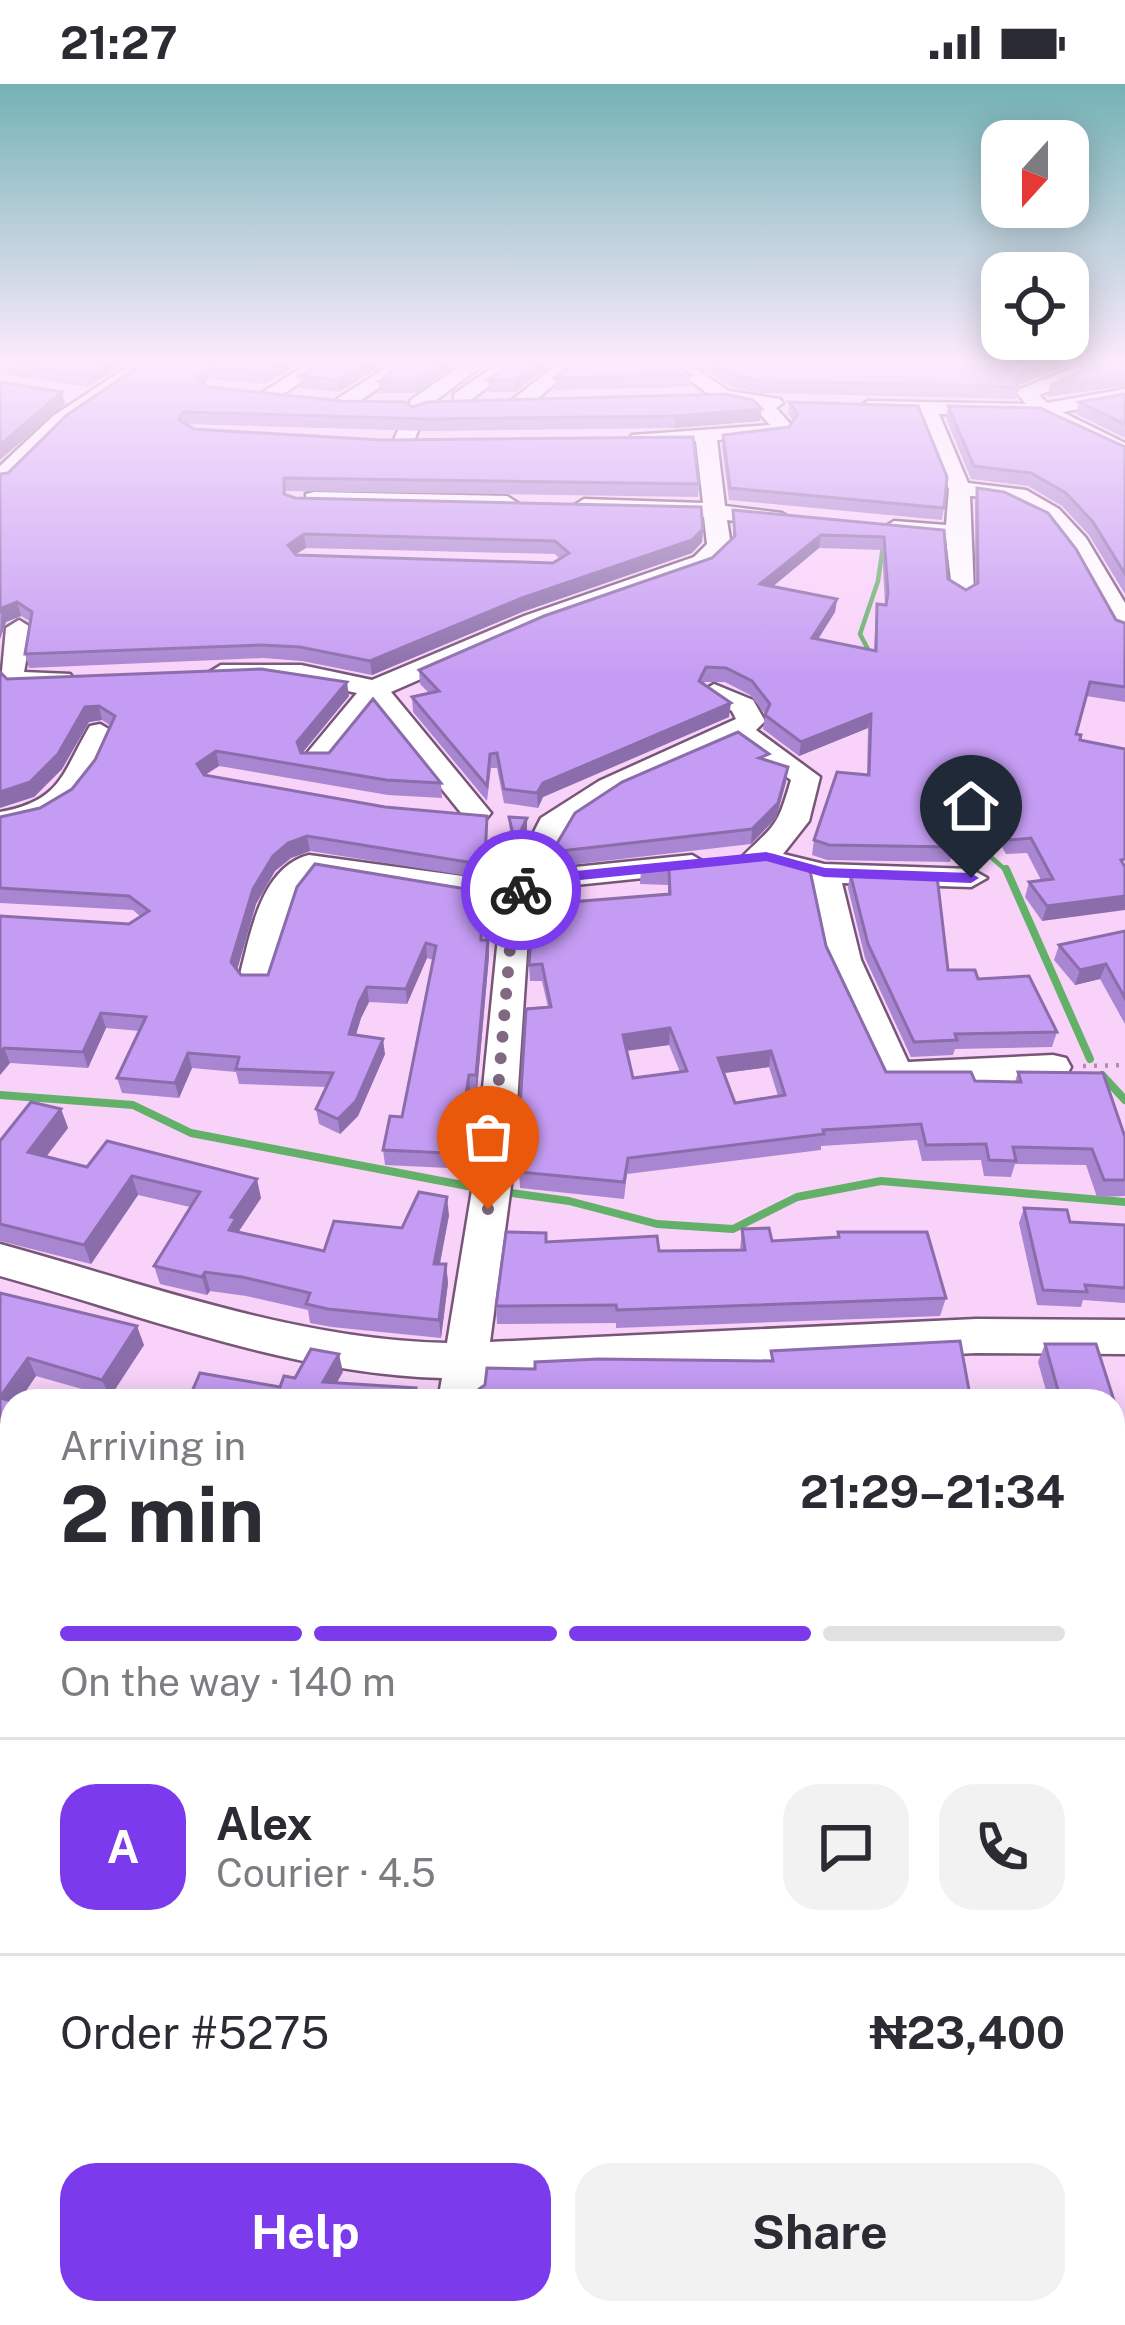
<!DOCTYPE html>
<html lang="en">
<head>
<meta charset="utf-8">
<style>
	body { margin:0; font-family:"Public Sans",sans-serif; background:#f2f2f3; color:#2b2b33; height:100vh; display:flex; flex-direction:column; font-size:45px; white-space:nowrap }
	* { box-sizing:border-box; margin:0 }
	p { font-size:39px; color:#7c7c81 }
	.icon { flex:none; width:66px; height:66px; fill:none; stroke:currentColor; stroke-width:2; stroke-linecap:round; stroke-linejoin:round }
	.map { position:relative; flex:1; overflow:hidden }
	.drawer { position:absolute; left:0px; top:1305px; width:1125px; height:936px; display:flex; flex-direction:column; background:#fff; border-radius:36px 36px 0 0; box-shadow:0 6px 30px #0003 }
	.drawer>* { flex:none }
	.needle { width:78px; rotate:201deg }
	.fabs { position:absolute; left:981px; top:36px; display:grid; gap:24px }
	.fabs a { display:grid; place-items:center; width:108px; height:108px; border-radius:24px; background:#fff; box-shadow:0 6px 30px #0003; font-size:60px }
	.pin { position:absolute; display:grid; place-items:center; width:102px; height:102px; color:#fff; margin:-123px -51px; border-radius:50% 50% 50% 0; rotate:-45deg; box-shadow:0 0 12px #0007 }
	.pin .icon { rotate:45deg }
	.courier { position:absolute; display:grid; place-items:center; width:120px; height:120px; margin:-60px; border:9px solid #7c3aed; border-radius:50%; background:#fff; color:#222; box-shadow:0 3px 15px #0007 }
	.summary em { font-style:normal; font-weight:700 }
	.summary div { display:flex; flex-direction:column-reverse }
	.summary { display:flex; align-items:center; justify-content:space-between; height:204px; padding:0 60px }
	h1 { font-size:78px; font-weight:700; line-height:90px }
	.bar { display:grid; grid-template-columns:repeat(4,1fr); gap:18px 12px; align-content:center; height:144px; padding:0 60px }
	.bar i { height:15px; border-radius:9px; background:#e1e1e2 }
	.bar .on { background:#7c3aed }
	.bar p { grid-column:span 4 }
	.line { display:flex; align-items:center; gap:30px; padding:0 60px; border-top:3px solid #e1e1e2 }
	.line div { flex:1 }
	.round { display:grid; place-items:center; flex:none; width:126px; height:126px; border-radius:36px; background:#f2f2f3 }
	.primary-button { display:flex; gap:24px; margin-top:auto; padding:24px 60px }
	.primary-button a { flex:1; height:138px; border-radius:36px; background:#7c3aed; color:#fff; font-size:48px; font-weight:700; line-height:138px; text-align:center }
	.primary-button a+a { background:#f2f2f3; color:#2b2b33 }
	.status { display:flex; justify-content:space-between; align-items:center; height:84px; padding:0 60px; background:#fff; direction:ltr }
	.status svg { height:33px; fill:currentColor }
	.map>svg:first-child { display:block }
	.lines { fill:none; stroke-linecap:round; stroke-linejoin:round }
	.stream-far1 { stroke:#63b068; stroke-width:4.5 }
	.stream { stroke:#63b068; stroke-width:8 }
	.minor-casing { stroke:#775678; stroke-width:5 }
	.major-casing { stroke:#775678; stroke-width:5 }
	.path { stroke:#ad8fad; stroke-width:4.5; stroke-dasharray:3 8; stroke-linecap:butt }
	.minor { fill:#fff; fill-rule:evenodd }
	.major { fill:#fff; fill-rule:evenodd }
	.wall { fill:#a986d1; fill-rule:evenodd }
	.shaded-wall { fill:#8a6daa }
	.building { fill:#c59cf3; stroke:#8a6daa; stroke-width:3; fill-rule:evenodd }
	.route { fill:#7c3aed }
	.done { stroke:#7f6880; stroke-width:12; stroke-dasharray:0 21.6 }
</style>
</head>
<body>
<div class="status"><b>21:27</b><svg viewBox="0 0 49 12"><path d="M0 12V9h3v3zM5 12V6h3v6zM10 12V3h3v9zM15 12V0h3v12zM26 1h20v11H26zM47 4h2v5h-2z"/></svg></div>
<div class="map">
<svg width="1125" height="2241" viewBox="0 0 1125 2241">
	<rect width="100%" height="100%" fill="#f9d2fa"/>
	<g class="lines">
		<g class="stream-far1">
			<path d="M872 573 860 550 878 497 883 462"/>
			<path d="M945 707 976 760 1008 788"/>
		</g>
		<g class="stream">
			<path d="M1006 785 1090 975"/>
			<path d="M1102 991 1125 1016"/>
			<path d="M0 1011 133 1021 191 1049 478 1104"/>
			<path d="M505 1108 569 1117 657 1140 733 1145 797 1113 881 1097 1125 1118"/>
		</g>
		<g class="minor-casing">
			<g id="minor">
				<path d="M135 278H156L67 340 8 399 0 400V382L53 332Z"/>
				<path d="M311 278H333L275 315 258 311Z"/>
				<path d="M395 278H417L351 323H337V315Z"/>
				<path d="M466 278H487L427 323 414 357 419 365 401 400 398 405H382L379 400 398 365 393 358 411 316Z"/>
				<path d="M500 278H521L468 318H454V310Z"/>
				<path d="M560 278H581L526 324H512V316Z"/>
				<path d="M664 278H685L729 307 780 315 783 319 776 324 792 342 787 350 717 356 725 422 782 429 793 436 782 443 727 436 731 462 710 483 542 542 391 608 486 723 491 729 486 735H466L375 622 327 681H307L303 675 307 669 357 609 301 597 212 595 208 589 221 581H301L372 596 524 532 694 473 707 460 704 433 584 429 573 422 584 415 703 419 696 357 639 361 629 355 632 351 770 341 753 322 717 316Z"/>
				<path d="M1110 278H1125V287L1082 294 1039 311 1047 319 1125 305V317L1062 328 1125 359V373L1038 332 939 330 968 399 1026 406 1059 425 1086 454 1125 519V551L1112 543C1077 473 1059 415 970 412L974 508 962 515 953 513 946 455 894 451 883 444 894 437 946 441 949 405 919 330 868 329 858 323 868 317 1026 320 1017 309 1020 305 1071 285Z"/>
				<path d="M314 408 507 412 518 419 507 426 306 420V410Z"/>
				<path d="M19 536 32 544 24 588 70 590 74 596 70 602 24 606 1 598 6 544Z"/>
				<path d="M714 600 753 616 765 637 756 646 820 693 809 737 783 770 824 780 971 785 987 794 971 803 842 799 861 876 908 978 1053 971 1066 974 1071 983 1066 992 1053 995 896 1003 883 1000 827 876 810 795 746 779 742 773C775 740 777 745 791 696L737 658 619 709 565 745 546 786 692 771 707 780 692 789 537 805 530 823 512 1094 490 1258 976 1235 1125 1236V1270L976 1269 485 1293 482 1317H438L442 1294C292 1290 144 1232 0 1192V1160C146 1200 295 1256 447 1259L474 1094 502 813 315 790 295 816 273 894 268 902H244L239 894C250 853 260 783 309 771L492 796 512 791 541 734 599 697 736 635 732 627 701 608Z"/>
				<path d="M100 640 114 648C89 712 68 734 0 746V728C62 717 62 689 90 642Z"/>
				<path d="M1113 1811 1125 1812V1868L1113 1867Z"/>
			</g>
		</g>
		<g class="major-casing">
			<g id="major">
				<rect x="0" y="1512" width="12" height="113"/>
				<path d="M1113 1526 1125 1528V1632L1113 1630Z"/>
			</g>
		</g>
		<path class="path" d="M1083 982 1125 981"/>
		<use href="#minor" class="minor"/>
		<use href="#major" class="major"/>
	</g>
	<g class="wall">
		<path d="M0 278H127L88 303 0 290Z"/>
		<path d="M145 278H302L264 300 209 295 203 300 209 303 342 317 413 323 427 318 760 337 675 344 429 347 186 340 194 345 699 400 698 413 286 407V410L295 414 703 445 702 458 692 469 522 528 372 591 302 577 263 574 29 584 25 570 31 538 21 532 6 538 0 555V390L8 389ZM306 464 555 470 560 475 553 479 295 470Z"/>
		<path d="M322 278H387L339 308 301 304 300 292Z"/>
		<path d="M407 278H459L417 309H380L379 297Z"/>
		<path d="M513 278H553L515 308H489L488 296Z"/>
		<path d="M692 278H1091L1069 281 1018 301 1016 315 761 309 732 303Z"/>
		<path d="M691 291 690 303 555 306V294Z"/>
		<path d="M1125 310V354L1076 330 1079 318Z"/>
		<path d="M789 318 944 424 942 436 729 416 722 363 723 351 789 343 793 337 788 330Z"/>
		<path d="M948 322 1125 363V510L1089 451 1062 422 1028 402 971 395 946 334Z"/>
		<path d="M977 404 1116 536 1125 539V618L1086 612 1076 650 1080 656 1125 665 1042 837 1025 813 1029 798 1041 796 1027 769 1006 770 978 721 939 715 954 763 950 778 827 776 812 771 814 756 867 690 868 644 799 672 763 645 765 630 750 611 725 598H705L703 600 729 633 543 713 538 724 504 719 497 684H491L487 717 413 628 412 613 429 609 420 600 419 586 712 474 733 454V426L944 446 948 495 966 506 975 501V417ZM819 464 882 466 885 521 877 520 874 566 818 555 835 528 837 515 772 503Z"/>
		<path d="M7 595 349 612 302 669 441 699 442 714 388 711 219 682 205 691 385 723 487 732 485 790 468 792 310 767 291 774 275 787 256 820 237 886 241 891H268L484 818 482 856H488L489 872 477 1006H470L466 1036 473 1052 470 1085 385 1081 383 1066 402 1033 433 876 427 874 407 920 369 918 361 934 356 951 385 970 358 1032 340 1050 319 1040 316 1025 326 1003 239 1000 236 988 192 984 179 1014 122 1009 117 994 140 947 106 944 88 984 10 979 0 991V832L129 840 141 833 133 826 0 819V733L40 724 72 705 95 676 111 642 102 636 89 638 62 685 34 713Z"/>
		<path d="M786 698 776 734 751 760 552 783V768Z"/>
		<path d="M509 733 527 734V750L515 775 510 748Z"/>
		<path d="M772 771 826 862 886 988 975 997 1015 998 1018 988 1125 1053V1112L1097 1113 1086 1081 1015 1080 1011 1093 984 1092 981 1076 922 1077 917 1056 821 1062V1066L627 1090 624 1115 520 1104 519 1088 526 1056H520L519 1040 548 923 542 897H530L529 881 668 810V801L640 800 641 784ZM669 961 680 988 633 994 627 967ZM769 983 778 1012 735 1019 724 989Z"/>
		<path d="M850 789 948 886 978 895 1057 948 1052 963 955 965 953 971 911 973 865 874 848 804Z"/>
		<path d="M1125 847V940L1100 895 1075 901 1054 876 1059 861Z"/>
		<path d="M61 1025 68 1044 46 1073 87 1083 261 1114 239 1147 240 1149 324 1167 449 1131 440 1180H446L448 1199 441 1254 332 1243 310 1239 308 1226 246 1212 210 1207 207 1211 160 1200 154 1182 190 1123 138 1111 91 1180 0 1157V1057Z"/>
		<path d="M1024 1124 1070 1138 1125 1141V1219L1083 1216 1081 1223 1037 1221 1019 1139Z"/>
		<path d="M742 1145 772 1157 837 1153 838 1148 946 1214 940 1232 616 1244V1239L497 1240 496 1222 546 1158 659 1167 740 1166Z"/>
		<path d="M0 1209 144 1261 110 1313 36 1292 19 1317H12V1444L0 1441Z"/>
		<path d="M1045 1260H1096L1125 1351V1474L1113 1473V1317H1049L1038 1278Z"/>
		<path d="M1113 1914 1125 1920V2095L1113 2090Z"/>
		<path d="M1125 2199V2241H1003L980 2229H1113L1121 2209 1122 2201Z"/>
		<path d="M752 2229H808L804 2241H773Z"/>
	</g>
	<g class="shaded-wall">
		<path d="M106 278H127L88 303 85 291Z"/>
		<path d="M281 278H302L264 300 262 288Z"/>
		<path d="M367 278H387L339 308 338 296Z"/>
		<path d="M442 278H459L417 309 416 297Z"/>
		<path d="M538 278H553L515 308V296Z"/>
		<path d="M1049 278H1091L1069 281 1018 301 1015 297 1021 289Z"/>
		<path d="M207 283 209 295 197 307 195 295Z"/>
		<path d="M1125 290V302L1047 313 1050 301Z"/>
		<path d="M62 308 65 320 0 376V361Z"/>
		<path d="M762 325 760 337 675 344V332Z"/>
		<path d="M703 445 702 458 692 469 522 528 372 591 370 577 522 514Z"/>
		<path d="M304 450 306 464 290 474 288 461Z"/>
		<path d="M821 451 819 464 759 514 760 500Z"/>
		<path d="M837 515 835 528 810 568 812 554Z"/>
		<path d="M17 518 21 532 6 538 0 555 2 524Z"/>
		<path d="M347 598 349 612 299 673 297 658Z"/>
		<path d="M731 619 729 633 543 713 538 724 537 709 543 699Z"/>
		<path d="M99 622 102 636 89 638 62 685 34 713 0 724V708L85 623Z"/>
		<path d="M871 630 868 644 799 672 801 658Z"/>
		<path d="M216 667 219 682 200 694 197 680Z"/>
		<path d="M788 683 786 698 776 734 751 760 752 745Z"/>
		<path d="M527 734V750L515 775V759Z"/>
		<path d="M307 752 310 767 291 774 275 787 256 820 235 893 231 878 253 805 273 772 288 759Z"/>
		<path d="M1125 812V826L1042 837 1047 822Z"/>
		<path d="M488 856 489 872 477 1006 476 991Z"/>
		<path d="M426 859 427 874 407 920 406 905Z"/>
		<path d="M1106 880 1100 895 1075 901 1080 886Z"/>
		<path d="M367 903 369 918 361 934 351 966 349 950 359 918Z"/>
		<path d="M101 929 106 944 88 984 83 968Z"/>
		<path d="M670 944 669 961 623 967V951Z"/>
		<path d="M383 955 385 970 358 1032 340 1050 338 1035Z"/>
		<path d="M4 964 10 979 0 991V969Z"/>
		<path d="M771 967 769 983 716 990 718 974Z"/>
		<path d="M188 969 192 984 179 1014 175 999Z"/>
		<path d="M469 991 470 1006 463 1051 462 1036Z"/>
		<path d="M61 1025 68 1044 35 1087 28 1068Z"/>
		<path d="M472 1037 473 1052 470 1085 469 1070Z"/>
		<path d="M132 1092 138 1111 91 1180 84 1161Z"/>
		<path d="M257 1095 261 1114 239 1147 241 1153 229 1146 231 1133Z"/>
		<path d="M447 1113 449 1131 436 1199 434 1180Z"/>
		<path d="M446 1180 448 1199 441 1254 439 1236Z"/>
		<path d="M205 1188 210 1207 207 1211 202 1193Z"/>
		<path d="M137 1242 144 1261 110 1313 102 1296Z"/>
		<path d="M339 1270 343 1288 327 1316 323 1298Z"/>
		<path d="M28 1274 36 1292 19 1317H12L8 1332 0 1313Z"/>
	</g>
	<g class="building">
		<path d="M0 278H106L85 291Z"/>
		<path d="M145 278H281L262 288 207 283 195 295 209 303 342 317 405 318 413 323 427 318 725 310 753 316 762 325 675 332 428 335 183 328 179 336 194 345 382 356 693 353 699 400 284 394V410L295 414 701 423 703 445 692 456 522 514 370 577 300 563 261 561 25 570 32 528 17 518 2 524 0 529V390L8 389 67 331ZM304 450 555 457 569 469 553 479 296 471 288 461Z"/>
		<path d="M322 278H367L338 296 300 292Z"/>
		<path d="M407 278H442L416 297H379Z"/>
		<path d="M513 278H538L515 296H488Z"/>
		<path d="M574 278H673L691 291 555 294Z"/>
		<path d="M712 278H1049L1021 289 1015 297 1019 303 763 297 733 291Z"/>
		<path d="M1125 280V290L1050 301 1086 286Z"/>
		<path d="M0 298 62 308 0 361Z"/>
		<path d="M1125 310V340L1079 318Z"/>
		<path d="M789 318 918 322 947 393 944 424 730 404 723 351 789 343 798 330Z"/>
		<path d="M948 322 1040 324 1125 363V490L1093 438 1066 409 1031 389 974 382Z"/>
		<path d="M977 404 1004 408 1048 429 1076 465 1116 536 1125 539V603L1090 598 1076 650 1081 651 1080 656 1125 665V775L1121 776 1125 783V812L1047 822 1029 798 1053 795 1031 754 1010 756 982 706 934 699 954 763 829 761 814 756 837 688 869 691 871 630 801 658 765 631 770 620 752 597 726 584 706 583 699 597 731 619 543 699 537 709 504 705 497 669 490 670 487 702 412 613 439 607 419 586 544 532 712 474 735 452 733 426 944 446 948 495 966 506 978 499ZM821 451 884 453 888 509 886 521 877 520 876 567 812 554 837 515 760 500Z"/>
		<path d="M261 585 347 598 297 658 301 669H329L373 615 441 699 386 696 216 667 197 680 204 691 385 723 487 732 485 776 467 778 307 752 288 759 273 772 253 805 231 878 241 891H268L297 803 315 780 466 805 483 803 478 826H482L481 856H488L476 991H469L462 1036 472 1037 469 1070 383 1066 390 1032 402 1033 436 862 426 859 406 905 367 903 359 918 349 950 383 955 356 1017 338 1035 316 1025 333 989 236 985 239 973 188 969 175 999 117 994 146 933 101 929 83 968 4 964 0 969V832L129 840 149 827 129 812 0 804V733L40 724 72 705 95 676 115 632 99 622 85 623 58 670 30 698 0 708V588L7 595Z"/>
		<path d="M738 648 769 670 759 674 788 683 778 719 752 745 552 768 575 729 622 698Z"/>
		<path d="M509 733 527 734 515 759Z"/>
		<path d="M772 771 809 782 826 862 886 988H971L975 997 1021 998 1018 988 1103 989 1125 1053V1096H1104L1092 1065 1013 1063 1016 1077 989 1076 986 1060 926 1061 921 1040 823 1046 824 1050 628 1074 624 1098 519 1088 529 1039 519 1040 526 925 551 923 542 880 529 881 533 821 670 810 669 785 641 784ZM670 944 687 987 633 994 623 951ZM771 967 785 1011 735 1019 718 974Z"/>
		<path d="M850 789 937 792 948 886H975L978 895 1029 892 1057 948 955 950 957 956 914 958 868 860Z"/>
		<path d="M1125 847V914L1106 880 1080 886 1059 861Z"/>
		<path d="M31 1018 61 1025 28 1068 87 1083 107 1057 257 1095 231 1133 236 1134 229 1146 324 1167 334 1137 402 1144 419 1108 447 1113 434 1180H446L439 1236 328 1225 306 1220 310 1209 242 1193 205 1188 202 1193 154 1182 200 1108 132 1092 84 1161 0 1140V1057Z"/>
		<path d="M1024 1124 1067 1126 1070 1138 1125 1141V1204L1085 1201 1087 1208 1043 1206Z"/>
		<path d="M769 1144 772 1157 839 1153 838 1148H927L946 1214 617 1226 616 1221 496 1222 506 1148 546 1149V1158L657 1152 659 1167 745 1166 742 1145Z"/>
		<path d="M0 1209 137 1242 102 1296 28 1274 0 1313Z"/>
		<path d="M960 1257 971 1317H478L479 1305 485 1301 487 1284 535 1285V1278L598 1275 773 1277 771 1267Z"/>
		<path d="M1045 1260H1096L1125 1351V1458L1113 1457V1317H1061Z"/>
		<path d="M311 1265 339 1270 323 1298 416 1304 414 1317H188L200 1289 280 1303 284 1292 295 1294Z"/>
		<path d="M0 1314 12 1317V1429L0 1426Z"/>
		<path d="M1113 1914 1125 1920V2080L1113 2075Z"/>
		<path d="M1113 2205 1125 2211V2241H1027L1003 2229H1113Z"/>
		<path d="M769 2229H808L804 2241H790Z"/>
	</g>
	<linearGradient id="sky" x2="0" y2="1"><stop stop-color="#73b2b5"/><stop offset="0.47" stop-color="#fcebfd"/><stop offset="1" stop-color="#fcebfd" stop-opacity="0"/></linearGradient>
	<rect width="1125" height="592" fill="url(#sky)"/>
	<path class="route" d="M766 768 825 784 971 789 979 794 971 799 824 793 766 777 531 801 521 811 513 806 525 792Z"/>
	<g class="lines">
		<path class="done" d="M488 1125 512 840 521 806"/>
	</g>
</svg>
<div class="fabs">
<a><svg class="needle" viewBox="-14 -14 28 28"><path d="M0-13l5 13h-10z" fill="#e53935"/><path d="M0 13l5-13h-10z" fill="#7c7c81"/></svg></a>
<a><svg class="icon" aria-label="locate" viewBox="0 0 24 24"><circle cx="12" cy="12" r="6"/><path d="M12 2v4M12 18v4M2 12h4M18 12h4"/></svg></a>
</div>
<div class="pin" style="left:488px;top:1125px;background:#ea580c"><svg class="icon" aria-label="bag" viewBox="0 0 24 24"><path d="M5 8h14l-1 12H6zM9 8a3 3 0 0 1 6 0"/></svg></div>
<div class="pin" style="left:971px;top:794px;background:#1f2937"><svg class="icon" aria-label="home" viewBox="0 0 24 24"><path d="M3 11l9-7 9 7M6 9v11h12V9"/></svg></div>
<div class="courier" style="left:521px;top:806px"><svg class="icon" aria-label="bike" viewBox="0 0 24 24"><circle cx="6" cy="16" r="4"/><circle cx="18" cy="16" r="4"/><path d="M6 16l4-8h5l3 8M10 8l3 8H6M13 5h3"/></svg></div>
<section class="drawer">
<div class="summary"><div><h1>2 min</h1><p>Arriving in</p></div><em>21:29–21:34</em></div>
<div class="bar"><i class="on"></i><i class="on"></i><i class="on"></i><i></i><p>On the way · 140 m</p></div>
<div class="line" style="height:216px"><b class="round" style="background:#7c3aed;color:#fff">A</b><div><b>Alex</b><p>Courier · 4.5</p></div><a class="round"><svg class="icon" aria-label="chat" viewBox="0 0 24 24"><path d="M4 5h16v11H9l-5 4z"/></svg></a><a class="round"><svg class="icon" aria-label="phone" viewBox="0 0 24 24"><path d="M5 4h4l2 5-3 2q2 4 5 5l2-3 5 2v4C11 20 4 13 5 4z"/></svg></a></div>
<div class="line" style="height:156px"><div>Order #5275</div><b>₦23,400</b></div>
<div class="primary-button"><a>Help</a><a>Share</a></div>
</section>
</div>
</body>
</html>
